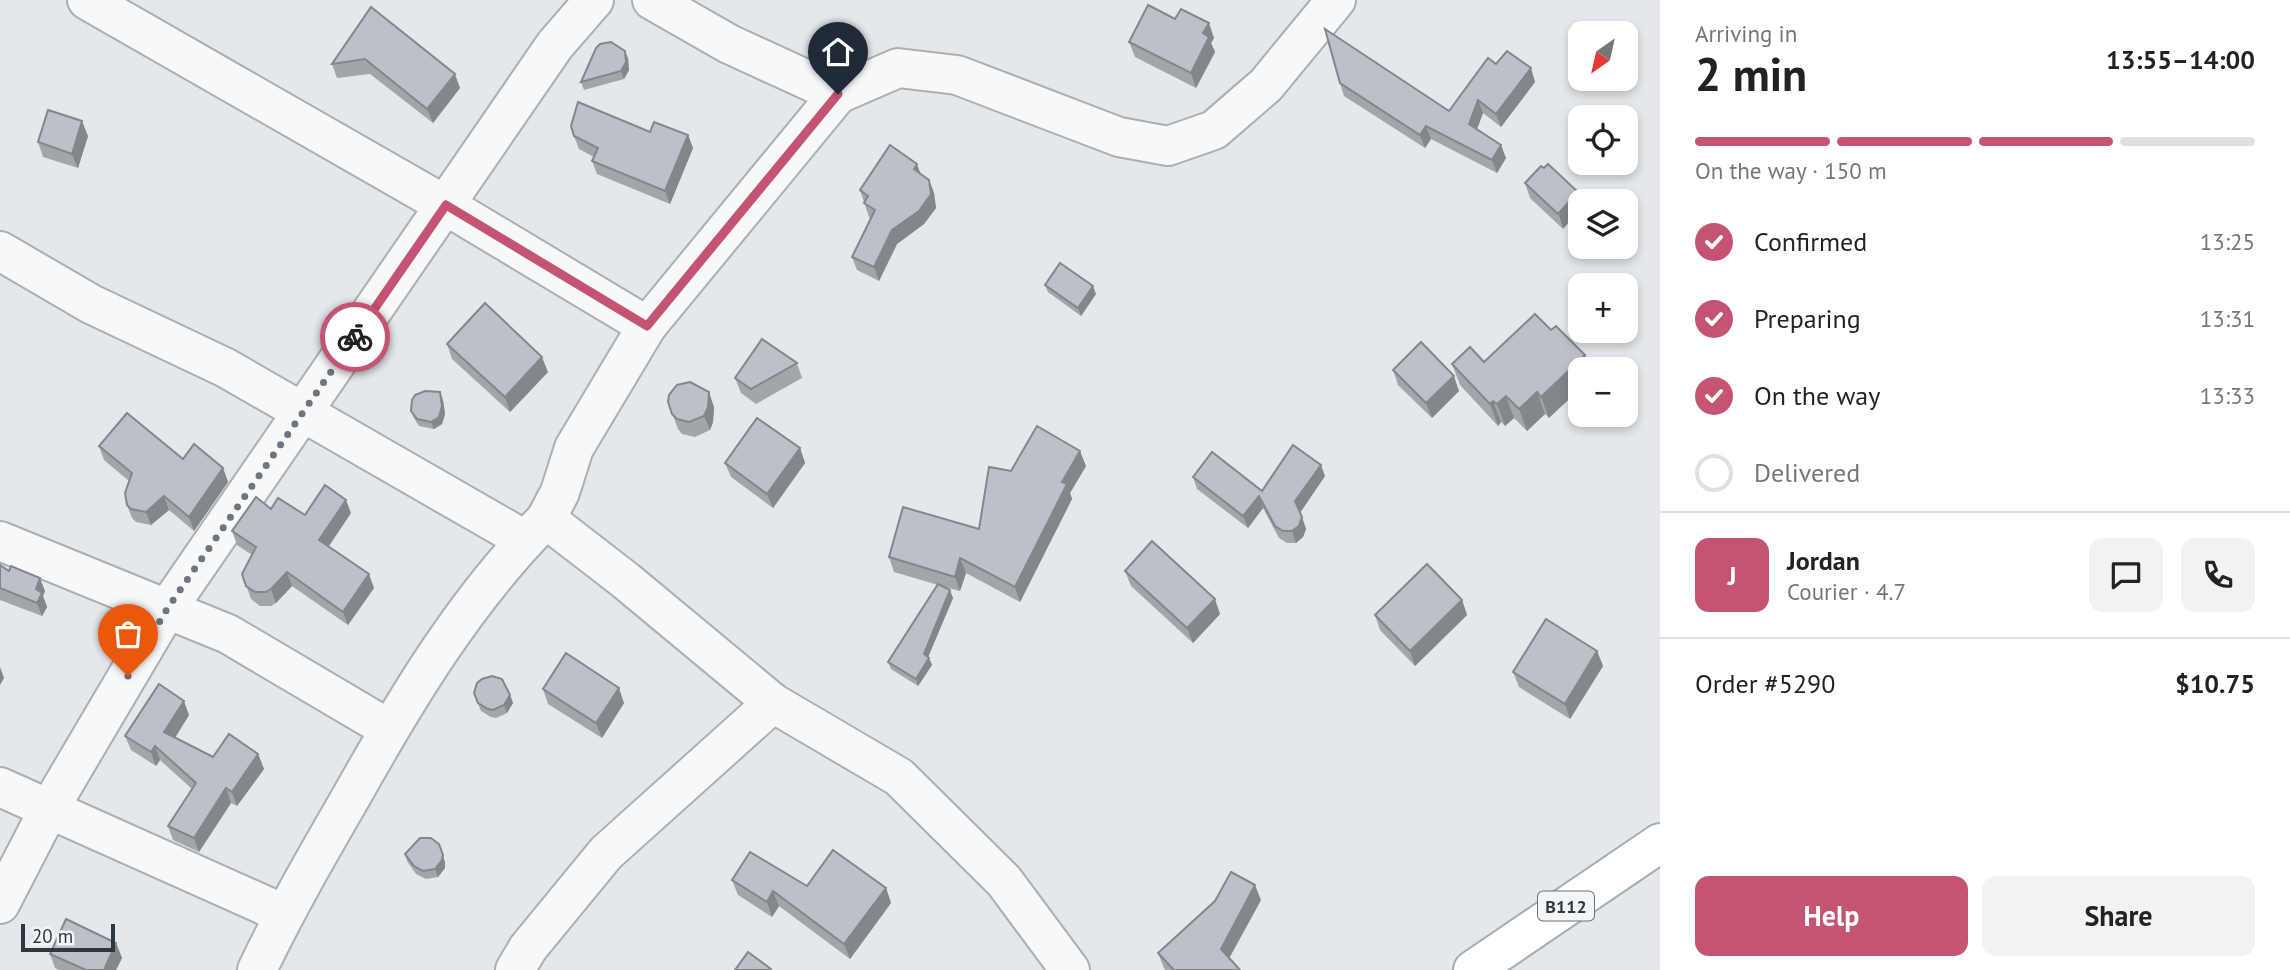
<!DOCTYPE html>
<html lang="en">
<head>
<meta charset="utf-8">
<style>
	body { margin:0; font-family:"PT Sans",sans-serif; background:#f2f2f2; color:#222; height:100vh; display:flex; flex-direction:column; font-size:26px; white-space:nowrap }
	* { box-sizing:border-box; margin:0 }
	p { font-size:23px; color:#767676 }
	.icon { flex:none; width:38px; height:38px; fill:none; stroke:currentColor; stroke-width:2; stroke-linecap:round; stroke-linejoin:round }
	.map { position:relative; flex:1; overflow:hidden }
	.panel { display:flex; flex-direction:column; background:#fff; width:630px }
	.panel>* { flex:none }
	.needle { width:46px; rotate:214deg }
	.fabs { position:absolute; left:1568px; top:21px; display:grid; gap:14px }
	.fabs a { display:grid; place-items:center; width:70px; height:70px; border-radius:14px; background:#fff; box-shadow:0 4px 10px #0003; font-size:35px }
	.scale { position:absolute; left:21px; bottom:18px; width:94px; box-sizing:border-box; padding-left:7px; border:4px solid #2d3742; border-top:0; font-size:19px; line-height:24px; white-space:nowrap; color:#2d3742; -webkit-text-stroke:5px #f3f6f8; paint-order:stroke }
	.pin { position:absolute; display:grid; place-items:center; width:60px; height:60px; color:#fff; margin:-72px -30px; border-radius:50% 50% 50% 0; rotate:-45deg; box-shadow:0 0 7px #0007 }
	.pin .icon { rotate:45deg }
	.courier { position:absolute; display:grid; place-items:center; width:70px; height:70px; margin:-35px; border:5px solid #c55472; border-radius:50%; background:#fff; color:#222; box-shadow:0 2px 9px #0007 }
	.head em { font-style:normal; font-weight:700 }
	.head div { display:flex; flex-direction:column-reverse }
	.head { display:flex; align-items:center; justify-content:space-between; height:119px; padding:0 35px }
	h1 { font-size:46px; font-weight:700; line-height:52px }
	.bar { display:grid; grid-template-columns:repeat(4,1fr); gap:10px 7px; align-content:center; height:84px; padding:0 35px }
	.bar i { height:9px; border-radius:5px; background:#e0e0e0 }
	.bar .selected { background:#c55472 }
	.bar p { grid-column:span 4 }
	.line { display:flex; align-items:center; gap:18px; padding:0 35px; border-top:2px solid #e0e0e0 }
	.line div { flex:1 }
	.round { display:grid; place-items:center; flex:none; width:74px; height:74px; border-radius:14px; background:#f2f2f2 }
	ol { padding:0 35px; list-style:none }
	li { display:flex; align-items:center; gap:21px; height:77px }
	li p { margin-inline-start:auto }
	li .icon { padding:7px; border-radius:50%; background:#c55472; color:#fff; stroke-width:4 }
	li:last-child { color:#767676 }
	li i { width:38px; height:38px; border:4px solid #e0e0e0; border-radius:50% }
	.primary-button { display:flex; gap:14px; margin-top:auto; padding:14px 35px }
	.primary-button a { flex:1; height:80px; border-radius:14px; background:#c55472; color:#fff; font-size:28px; font-weight:700; line-height:80px; text-align:center }
	.primary-button a+a { background:#f2f2f2; color:#222 }
	main { display:flex; flex:1; min-height:0 }
	.map>svg:first-child { display:block }
	.lines { fill:none; stroke-linecap:round; stroke-linejoin:round }
	.minor-casing { stroke:#a9afb5; stroke-width:42 }
	.major-casing { stroke:#a4adb5; stroke-width:42 }
	.minor { stroke:#f6f8f9; stroke-width:38 }
	.major { stroke:#fff; stroke-width:38 }
	.wall { fill:#a1a6ab }
	.shaded-wall { fill:#83878b }
	.building { fill:#bbc1c7; stroke:#83878b; stroke-width:2 }
	.done { stroke:#6d757d; stroke-width:7; stroke-dasharray:0 12.6 }
	.route { stroke:#c55472; stroke-width:9 }
	.labels { text-anchor:middle; dominant-baseline:central; stroke-width:6; stroke-linejoin:round; paint-order:stroke }
	.shield { fill:#f3f6f8; stroke:#687079; stroke-width:2 }
	.shield-label { font-size:18px; font-weight:bold; fill:#2d3742 }
</style>
</head>
<body>
<main>
<div class="map">
<svg width="1660" height="970" viewBox="0 0 1660 970">
	<rect width="100%" height="100%" fill="#e4e7eb"/>
	<g class="lines">
		<g class="minor-casing">
			<g id="minor">
				<path d="M87 0 445 205 647 326 574 448 560 492 546 519 625 580 773 703 899 777 1004 881 1070 970"/>
				<path d="M838 94 898 68 957 75 1119 137 1168 146 1214 130 1266 85 1336 0"/>
				<path d="M0 251 91 304 226 368 525 540"/>
				<path d="M647 326 838 94 729 44 652 0"/>
				<path d="M0 541 228 634 389 729"/>
				<path d="M0 787 284 914"/>
				<path d="M0 904 49 809 167 609 555 45 594 0"/>
				<path d="M257 970C285 911 318 854 351 797 406 699 464 602 543 522"/>
				<path d="M515 970 528 948 606 853 773 703"/>
			</g>
		</g>
		<g class="major-casing">
			<path id="major" d="M1473 970 1660 843"/>
		</g>
		<use href="#minor" class="minor"/>
		<use href="#major" class="major"/>
	</g>
	<g class="wall">
		<path d="M371 7 460 88 433 123 370 74 337 78 332 64Z"/>
		<path d="M1214 38 1211 43 1215 52 1196 88 1135 57 1129 42Z"/>
		<path d="M628 58 629 70 624 79 584 90 581 82Z"/>
		<path d="M1496 64 1535 82 1501 127 1483 113 1477 129 1506 158 1497 173 1431 139 1425 148 1344 96 1340 83 1449 111Z"/>
		<path d="M650 132 688 135 693 148 670 204 597 174 592 161 594 157 579 149 574 136Z"/>
		<path d="M88 136 78 168 43 157 38 142Z"/>
		<path d="M1541 166 1563 229 1530 198 1525 183Z"/>
		<path d="M921 175 929 180 934 193 936 208 924 224 897 244 879 281 857 270 852 257 871 218 869 217 860 190Z"/>
		<path d="M1045 285 1096 294 1081 316 1048 292Z"/>
		<path d="M1551 330 1585 355 1590 369H1580L1549 418 1545 414 1527 431 1514 418 1505 426 1501 422 1498 426 1460 385 1452 364 1484 362Z"/>
		<path d="M447 344 548 372 510 412 452 359Z"/>
		<path d="M797 363 802 378 756 404 741 393 735 378Z"/>
		<path d="M1393 370 1459 391 1432 418 1398 385Z"/>
		<path d="M443 400 445 414 442 424 434 429 419 426 414 418 411 411Z"/>
		<path d="M668 402 714 407 713 422 710 430 695 437 682 434 678 429Z"/>
		<path d="M99 446 183 459 223 468 228 482 194 531 169 510 151 525 136 522 132 518 127 505 129 481 104 460Z"/>
		<path d="M800 448 805 463 773 508 731 477 725 463Z"/>
		<path d="M1086 466 1070 493 1072 499 1020 602 966 573 960 591 941 586 953 598 928 657 932 665 918 686 891 669 888 662 938 585 894 572 889 557 979 529 1011 471Z"/>
		<path d="M1325 476 1300 512 1306 529 1303 537 1296 543H1287L1279 538 1263 508 1248 528 1197 489 1193 477 1262 491Z"/>
		<path d="M271 509 305 515 351 513 329 546 374 588 348 625 292 586 276 603 271 606H260L251 599 242 574 252 555 237 545 232 531Z"/>
		<path d="M0 565 45 591 43 596 47 607 42 616 0 600Z"/>
		<path d="M1125 571 1220 614 1193 643 1131 586Z"/>
		<path d="M1462 600 1467 615 1415 666 1380 630 1375 615Z"/>
		<path d="M1597 651 1603 666 1570 719 1519 687 1513 672Z"/>
		<path d="M543 689 624 703 602 738 548 704Z"/>
		<path d="M474 693 510 695 513 703 507 713 496 718 491 717 481 711Z"/>
		<path d="M189 715 175 738 213 757 258 754 264 769 237 806 231 803 199 852 173 840 168 826 192 789 160 760 156 766 131 750 125 736Z"/>
		<path d="M405 854 445 862V868L438 877 426 879 416 874 407 861Z"/>
		<path d="M732 880 807 886 886 888 891 903 850 959 779 906 772 917 738 895Z"/>
		<path d="M1261 900 1229 958 1240 970H1165L1164 968 1158 953Z"/>
		<path d="M116 943 122 958 116 970H59L55 968 50 954Z"/>
	</g>
	<g class="shaded-wall">
		<path d="M1209 23 1214 38 1211 43 1215 52 1196 88 1191 73 1203 33Z"/>
		<path d="M625 51 628 58 629 70 624 79 621 71Z"/>
		<path d="M1531 68 1535 82 1501 127 1496 114Z"/>
		<path d="M455 74 460 88 433 123 427 109Z"/>
		<path d="M1478 100 1483 113 1474 137 1469 124Z"/>
		<path d="M82 121 88 136 78 168 72 154Z"/>
		<path d="M1426 126 1431 139 1425 148 1420 135Z"/>
		<path d="M688 135 693 148 670 204 665 191Z"/>
		<path d="M1501 145 1506 158 1497 173 1492 160Z"/>
		<path d="M917 164 922 178 914 169Z"/>
		<path d="M929 180 934 193 936 208 924 224 897 244 879 281 874 267 892 230Z"/>
		<path d="M1578 192 1581 201 1580 210 1563 229 1558 214Z"/>
		<path d="M1093 286 1096 294 1081 316 1078 308Z"/>
		<path d="M1585 355 1590 369H1580V389L1549 418 1541 397Z"/>
		<path d="M542 357 548 372 510 412 505 397Z"/>
		<path d="M1454 376 1459 391 1432 418 1426 403Z"/>
		<path d="M440 392 443 400 445 414 442 424 434 429 431 422Z"/>
		<path d="M709 392 714 407 713 422 710 430 704 416Z"/>
		<path d="M1537 392 1545 414 1527 431 1519 409Z"/>
		<path d="M1506 396 1514 418 1505 426 1497 404Z"/>
		<path d="M1493 401 1501 422 1498 426 1490 404Z"/>
		<path d="M800 448 805 463 773 508 767 494Z"/>
		<path d="M1080 451 1086 466 1070 493 1072 499 1020 602 1015 587 1062 482Z"/>
		<path d="M1321 465 1325 476 1300 513 1295 501Z"/>
		<path d="M223 468 228 482 194 531 189 517Z"/>
		<path d="M164 496 169 510 151 525 146 512Z"/>
		<path d="M1259 496 1263 508 1248 528 1243 516Z"/>
		<path d="M346 500 351 513 324 553 319 540Z"/>
		<path d="M1302 517 1306 529 1303 537 1296 543 1292 531Z"/>
		<path d="M960 558 966 573 960 591 955 577Z"/>
		<path d="M287 572 292 586 276 603 271 589Z"/>
		<path d="M369 574 374 588 348 625 343 612Z"/>
		<path d="M40 578 45 591 43 596 47 607 42 616 37 603 36 589Z"/>
		<path d="M950 590 953 598 926 662 924 654Z"/>
		<path d="M1215 599 1220 614 1193 643 1187 628Z"/>
		<path d="M1462 600 1467 615 1415 666 1410 651Z"/>
		<path d="M1597 651 1603 666 1570 719 1565 704Z"/>
		<path d="M929 658 932 665 918 686 916 679Z"/>
		<path d="M0 667 4 678 0 685Z"/>
		<path d="M619 688 624 703 602 738 596 723Z"/>
		<path d="M510 695 513 703 507 713 504 705Z"/>
		<path d="M184 701 189 715 169 747 164 732Z"/>
		<path d="M155 746 160 760 156 766 151 752Z"/>
		<path d="M258 754 264 769 237 806 232 792Z"/>
		<path d="M226 788 231 803 199 852 194 838Z"/>
		<path d="M439 844 445 862V868L438 877 435 869Z"/>
		<path d="M1255 885 1261 900 1226 964 1221 949Z"/>
		<path d="M886 888 891 903 850 959 844 944Z"/>
		<path d="M773 891 779 906 772 917 767 902Z"/>
		<path d="M116 943 122 958 116 970H104Z"/>
	</g>
	<g class="building">
		<path d="M1148 5 1175 19 1181 9 1209 23 1203 33 1209 37 1191 73 1129 42Z"/>
		<path d="M371 7 455 74 427 109 365 59 332 64Z"/>
		<path d="M1325 29 1449 111 1488 58 1496 64 1507 51 1531 68 1496 114 1478 100 1469 124 1501 145 1492 160 1426 126 1420 135 1340 83Z"/>
		<path d="M611 42 625 51 626 62 621 71 581 82 596 48 600 44Z"/>
		<path d="M578 102 650 132 654 122 688 135 665 191 592 161 598 148 574 136 571 126Z"/>
		<path d="M48 110 82 121 72 154 38 142Z"/>
		<path d="M890 145 917 164 914 169 929 180 931 194 919 211 892 230 874 267 852 257 875 210 864 203 868 196 860 190Z"/>
		<path d="M1548 164 1578 192 1558 214 1525 183 1541 166 1544 168Z"/>
		<path d="M1060 263 1093 286 1078 308 1045 285Z"/>
		<path d="M485 303 542 357 505 397 447 344Z"/>
		<path d="M1535 314 1551 330 1556 326 1585 355 1541 397 1537 392 1519 409 1506 396 1497 404 1493 401 1490 404 1452 364 1470 347 1484 362Z"/>
		<path d="M762 339 797 363 751 389 735 378Z"/>
		<path d="M1421 342 1454 376 1426 403 1393 370Z"/>
		<path d="M690 382 709 392 708 407 704 416 689 422 677 419 672 414 668 402 669 395 677 385Z"/>
		<path d="M425 391 440 392 442 406 439 417 431 422 417 419 411 411 412 400 415 395Z"/>
		<path d="M127 413 183 459 194 444 223 468 189 517 164 496 146 512 131 509 127 505 125 493 132 473 99 446Z"/>
		<path d="M757 418 800 448 767 494 725 463Z"/>
		<path d="M1037 426 1080 451 1062 482 1067 484 1015 587 960 558 955 577 889 557 903 507 979 529 989 467 1011 471Z"/>
		<path d="M1293 445 1321 465 1295 501 1302 517 1299 526 1292 531H1283L1275 526 1259 496 1243 516 1193 477 1212 452 1262 491Z"/>
		<path d="M325 485 346 500 319 540 369 574 343 612 287 572 271 589 266 592H255L246 586 242 574 256 547 232 531 256 497 271 509 278 498 305 515Z"/>
		<path d="M1152 541 1215 599 1187 628 1125 571Z"/>
		<path d="M1427 564 1462 600 1410 651 1375 615Z"/>
		<path d="M0 565 9 571 11 566 40 578 36 589 42 593 37 603 0 588Z"/>
		<path d="M938 584 950 590 924 654 929 658 916 679 888 662Z"/>
		<path d="M1546 619 1597 651 1565 704 1513 672Z"/>
		<path d="M566 653 619 688 596 723 543 689Z"/>
		<path d="M492 676 502 679 510 695 504 705 493 710 488 709 478 703 474 693 477 683 482 679Z"/>
		<path d="M159 684 184 701 164 732 213 757 229 734 258 754 232 792 226 788 194 838 168 826 196 783 155 746 151 752 125 736Z"/>
		<path d="M420 838H431L439 844 443 855 442 860 435 869 423 871 414 866 405 854Z"/>
		<path d="M833 850 886 888 844 944 773 891 767 902 732 880 750 852 807 886Z"/>
		<path d="M1231 872 1255 885 1221 949 1240 970H1174L1158 953 1215 901Z"/>
		<path d="M66 919 116 943 104 970H86L50 954Z"/>
		<path d="M748 952 771 969 770 970H735Z"/>
	</g>
	<g class="lines">
		<path class="done" d="M128 676 167 609 355 337"/>
		<path class="route" d="M355 337 446 205 647 326 838 94"/>
	</g>
	<g class="labels">
		<rect class="shield" x="1538" y="891.5" width="56" height="29" rx="5"/>
		<g class="shield-label">
			<text x="1566" y="906">B112</text>
		</g>
	</g>
</svg>
<div class="fabs">
<a><svg class="needle" viewBox="-14 -14 28 28"><path d="M0-13l5 13h-10z" fill="#e53935"/><path d="M0 13l5-13h-10z" fill="#767676"/></svg></a>
<a><svg class="icon" aria-label="locate" viewBox="0 0 24 24"><circle cx="12" cy="12" r="6"/><path d="M12 2v4M12 18v4M2 12h4M18 12h4"/></svg></a>
<a><svg class="icon" aria-label="layers" viewBox="0 0 24 24"><path d="M12 4l9 5-9 5-9-5zM3 14l9 5 9-5"/></svg></a>
<a>+</a>
<a>−</a>
</div>
<div class="scale">20 m</div>
<div class="pin" style="left:128px;top:676px;background:#ea580c"><svg class="icon" aria-label="bag" viewBox="0 0 24 24"><path d="M5 8h14l-1 12H6zM9 8a3 3 0 0 1 6 0"/></svg></div>
<div class="pin" style="left:838px;top:94px;background:#1f2937"><svg class="icon" aria-label="home" viewBox="0 0 24 24"><path d="M3 11l9-7 9 7M6 9v11h12V9"/></svg></div>
<div class="courier" style="left:355px;top:337px"><svg class="icon" aria-label="bike" viewBox="0 0 24 24"><circle cx="6" cy="16" r="4"/><circle cx="18" cy="16" r="4"/><path d="M6 16l4-8h5l3 8M10 8l3 8H6M13 5h3"/></svg></div>
</div>
<section class="panel">
<div class="head"><div><h1>2 min</h1><p>Arriving in</p></div><em>13:55–14:00</em></div>
<div class="bar"><i class="selected"></i><i class="selected"></i><i class="selected"></i><i></i><p>On the way · 150 m</p></div>
<ol>
<li><svg class="icon" aria-label="check" viewBox="0 0 24 24"><path d="M5 12l5 5 9-10"/></svg>Confirmed<p>13:25</p></li>
<li><svg class="icon" aria-label="check" viewBox="0 0 24 24"><path d="M5 12l5 5 9-10"/></svg>Preparing<p>13:31</p></li>
<li><svg class="icon" aria-label="check" viewBox="0 0 24 24"><path d="M5 12l5 5 9-10"/></svg>On the way<p>13:33</p></li>
<li><i></i>Delivered</li>
</ol>
<div class="line" style="height:126px"><b class="round" style="background:#c55472;color:#fff">J</b><div><b>Jordan</b><p>Courier · 4.7</p></div><a class="round"><svg class="icon" aria-label="chat" viewBox="0 0 24 24"><path d="M4 5h16v11H9l-5 4z"/></svg></a><a class="round"><svg class="icon" aria-label="phone" viewBox="0 0 24 24"><path d="M5 4h4l2 5-3 2q2 4 5 5l2-3 5 2v4C11 20 4 13 5 4z"/></svg></a></div>
<div class="line" style="height:91px"><div>Order #5290</div><b>$10.75</b></div>
<div class="primary-button"><a>Help</a><a>Share</a></div>
</section>
</main>
</body>
</html>
